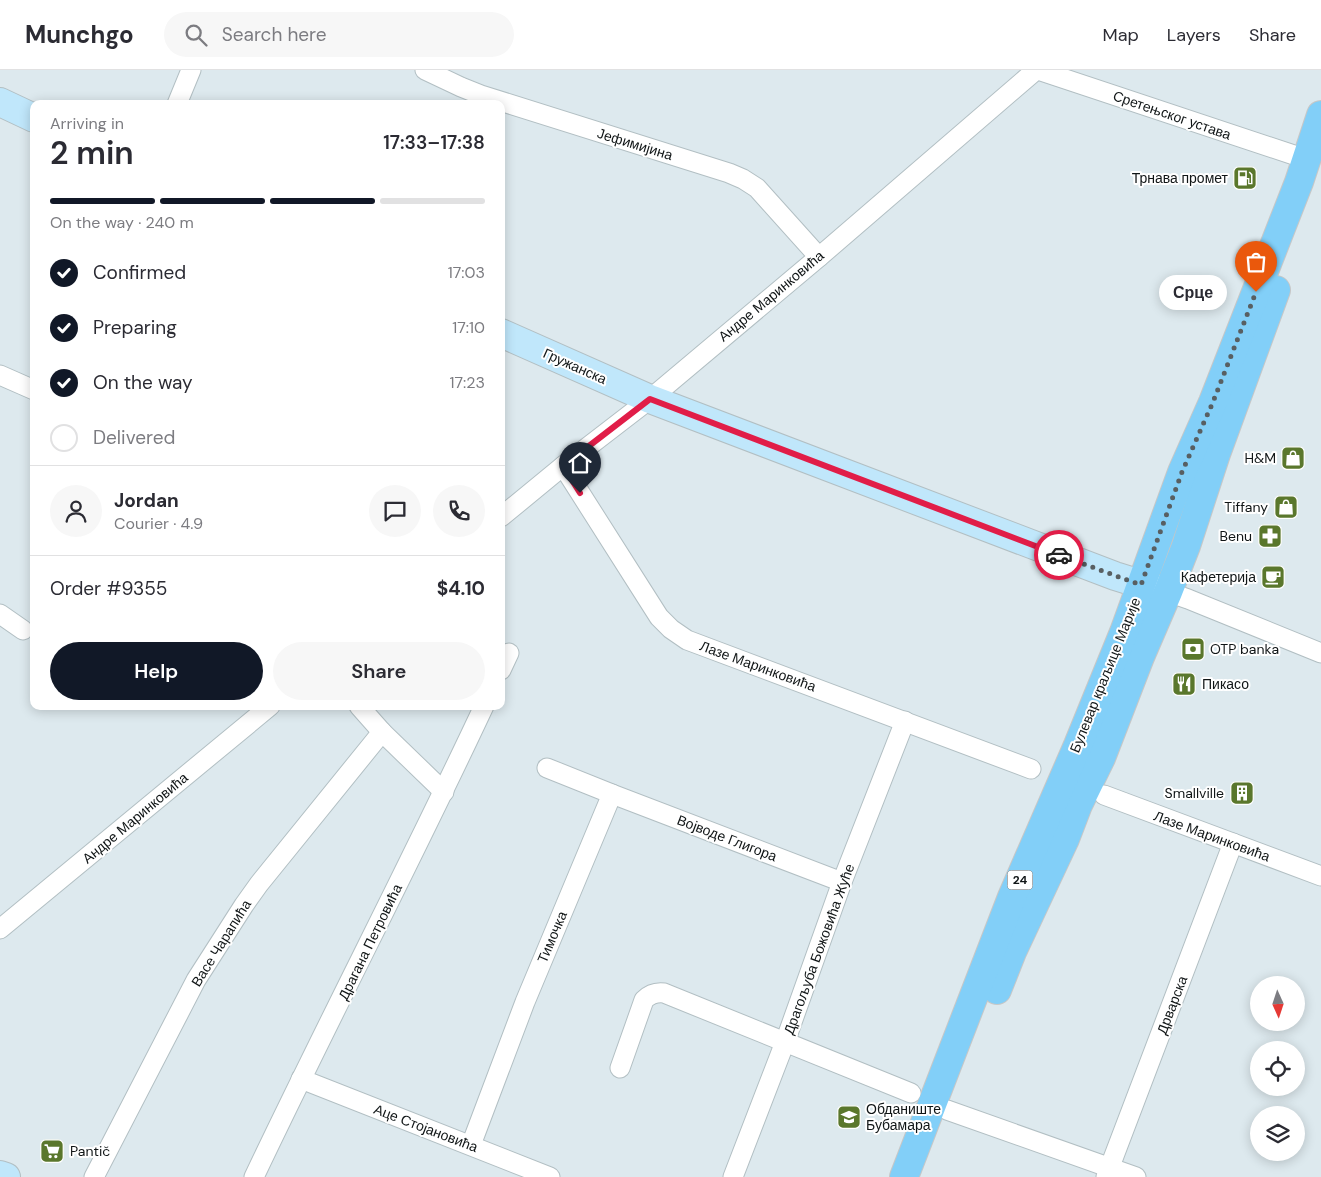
<!DOCTYPE html>
<html lang="en">
<head>
<meta charset="utf-8">
<style>
	body { margin:0; font-family:"DM Sans",sans-serif; background:#f7f7f7; color:#2b2b33; height:100vh; display:flex; flex-direction:column; font-size:19px; white-space:nowrap }
	* { box-sizing:border-box; margin:0 }
	p { font-size:16px; color:#7c7c81 }
	.icon { flex:none; width:28px; height:28px; fill:none; stroke:currentColor; stroke-width:2; stroke-linecap:round; stroke-linejoin:round }
	.map { position:relative; flex:1; overflow:hidden }
	.drawer { position:absolute; left:30px; top:30px; width:475px; height:610px; display:flex; flex-direction:column; background:#fff; border-radius:10px; box-shadow:0 2px 12px #0003 }
	.drawer>* { flex:none }
	.needle { width:32px; rotate:177deg }
	.buttons { position:absolute; left:1250px; top:906px; display:grid; gap:10px }
	.buttons a { display:grid; place-items:center; width:55px; height:55px; border-radius:50%; background:#fff; box-shadow:0 2px 12px #0003; font-size:25px }
	.pin { position:absolute; display:grid; place-items:center; width:42px; height:42px; color:#fff; margin:-51px -21px; border-radius:50% 50% 50% 0; rotate:-45deg; box-shadow:0 0 5px #0007 }
	.pin .icon { rotate:45deg }
	.courier { position:absolute; display:grid; place-items:center; width:50px; height:50px; margin:-25px; border:4px solid #e11d48; border-radius:50%; background:#fff; color:#222; box-shadow:0 1px 6px #0007 }
	.bubble { position:absolute; height:35px; border-radius:18px; background:#fff; box-shadow:0 2px 12px #0003; font-size:16px; font-weight:600; line-height:35px; text-align:center }
	.overview em { font-style:normal; font-weight:600 }
	.overview div { display:flex; flex-direction:column-reverse }
	.overview { display:flex; align-items:center; justify-content:space-between; height:85px; padding:0 20px }
	h1 { font-size:32px; font-weight:600; line-height:38px }
	.bar { display:grid; grid-template-columns:repeat(4,1fr); gap:8px 5px; align-content:center; height:60px; padding:0 20px }
	.bar i { height:6px; border-radius:4px; background:#e1e1e2 }
	.bar .selected { background:#111827 }
	.bar p { grid-column:span 4 }
	.line { display:flex; align-items:center; gap:12px; padding:0 20px; border-top:1px solid #e1e1e2 }
	.line div { flex:1 }
	.round { display:grid; place-items:center; flex:none; width:52px; height:52px; border-radius:26px; background:#f7f7f7 }
	ol { padding:0 20px; list-style:none }
	li { display:flex; align-items:center; gap:15px; height:55px }
	li p { margin-inline-start:auto }
	li .icon { padding:5px; border-radius:50%; background:#111827; color:#fff; stroke-width:4 }
	li:last-child { color:#7c7c81 }
	li i { width:28px; height:28px; border:2px solid #e1e1e2; border-radius:50% }
	.button { display:flex; gap:10px; margin-top:auto; padding:10px 20px }
	.button a { flex:1; height:58px; border-radius:30px; background:#111827; color:#fff; font-size:20px; font-weight:600; line-height:58px; text-align:center }
	.button a+a { background:#f7f7f7; color:#2b2b33 }
	header { display:flex; align-items:center; gap:30px; box-sizing:border-box; height:70px; padding:0 25px; background:#fff; border-bottom:1px solid #e1e1e2 }
	header strong { font-size:24px }
	nav { display:flex; gap:28px; margin-inline-start:auto; font-size:18px }
	.search { width:350px; height:45px; background:#f7f7f7; display:flex; align-items:center; gap:12px; box-sizing:border-box; padding:0 18px; border-radius:28px; color:#7c7c81; font-size:19px }
	.map>svg:first-child { display:block }
	.lines { fill:none; stroke-linecap:round; stroke-linejoin:round }
	.street-casing { stroke:#b2bfc3; stroke-width:21 }
	.secondary-casing { stroke:#b2bfc3; stroke-width:30 }
	.primary-casing { stroke:#c6c7c7; stroke-width:30 }
	.street { stroke:#fff; stroke-width:19 }
	.secondary { stroke:#c0e7fb; stroke-width:28 }
	.primary { stroke:#82cff8; stroke-width:28 }
	.done { stroke:#585f62; stroke-width:5; stroke-dasharray:0 9 }
	.route { stroke:#e11d48; stroke-width:6 }
	.labels { text-anchor:middle; dominant-baseline:central; stroke-width:4; stroke-linejoin:round; paint-order:stroke }
	.shield { fill:#fff; stroke:#585b5c; stroke-width:1 }
	.shield-label { font-size:12px; font-weight:bold; fill:#101516 }
	.street-label { font-size:14px; fill:#101516; stroke:#fff }
	.poi-label { font-size:14px; fill:#101516; stroke:#fff; text-anchor:end }
</style>
</head>
<body>
<header>
<strong>Munchgo</strong>
<div class="search"><svg class="icon" aria-label="search" viewBox="0 0 24 24"><circle cx="10" cy="10" r="6"/><path d="M15 15l6 6"/></svg>Search here</div>
<nav><a>Map</a><a>Layers</a><a>Share</a></nav>
</header>
<div class="map">
<svg width="1321" height="1107" viewBox="0 0 1321 1107">
	<rect width="100%" height="100%" fill="#dde9ee"/>
	<g class="lines">
		<g class="street-casing">
			<g id="street">
				<path d="M425 0 461 17 481 25 729 103 743 109 757 118 819 187"/>
				<path d="M1038 0 1306 89"/>
				<path d="M177 34 191 0"/>
				<path d="M0 305 34 320"/>
				<path d="M563 396 659 547 671 559 687 570 1031 699"/>
				<path d="M501 447 563 396 650 329 819 187 1036 0"/>
				<path d="M1168 522 1188 529 1321 583"/>
				<path d="M0 544 23 560"/>
				<path d="M501 600 509 583"/>
				<path d="M359 636 382 662 444 722"/>
				<path d="M612 724 842 812"/>
				<path d="M1104 725 1321 806"/>
				<path d="M0 859 270 636"/>
				<path d="M620 998 644 930C650 924 656 922 664 923L911 1023"/>
				<path d="M301 1009 550 1107"/>
				<path d="M947 1040 1136 1107"/>
				<path d="M471 1075 525 932 612 724 547 698"/>
				<path d="M94 1107 196 910 244 835 259 814 382 662"/>
				<path d="M254 1107C329 949 410 794 484 636"/>
				<path d="M733 1107 785 972 842 812 905 651"/>
				<path d="M1106 1107 1233 773"/>
			</g>
		</g>
		<g class="secondary-casing">
			<g id="secondary">
				<path d="M0 32 34 48"/>
				<path d="M501 263 650 329 1115 506 1163 521"/>
				<path d="M0 1105 6 1107"/>
			</g>
		</g>
		<g class="primary-casing">
			<g id="primary">
				<path d="M997 920 1012 882 1065 769 1078 735 1101 688 1140 587 1168 522 1186 476 1216 384 1276 220"/>
				<path d="M904 1107 1012 827 1078 675 1124 562 1182 402 1213 332 1299 112 1321 45"/>
			</g>
		</g>
		<use href="#street" class="street"/>
		<use href="#secondary" class="secondary"/>
		<use href="#primary" class="primary"/>
	</g>
	<g class="lines">
		<path class="done" d="M1059 485 1141 515 1182 402 1213 332 1256 222"/>
		<path class="route" d="M580 423 563 396 650 329 1059 485"/>
	</g>
	<defs>
		<g id="fuel-square" transform="scale(1.25)"><rect x="-9" y="-9" width="18" height="18" rx="4" fill="#5a772c" stroke="#fff"/><path d="M-5.5-6h7V0h2V4h1.3V-2.5L3-4.5l.8-.8L6-3V5H2.5V1h-1V6h-7ZM-4.2-4.7v3.2H.2V-4.7Z" fill="#fff"/></g>
		<g id="shop-square" transform="scale(1.25)"><rect x="-9" y="-9" width="18" height="18" rx="4" fill="#5a772c" stroke="#fff"/><path d="M-5-2.5h2.3a2.7 3.5 0 0 1 5.4 0H5L5.5 6h-11ZM-1.5-2.5h3a1.5 2.3 0 0 0-3 0Z" fill="#fff"/></g>
		<g id="pharmacy-square" transform="scale(1.25)"><rect x="-9" y="-9" width="18" height="18" rx="4" fill="#5a772c" stroke="#fff"/><path d="M-2-6h4v4h4v4h-4v4h-4v-4h-4v-4h4Z" fill="#fff"/></g>
		<g id="cafe-square" transform="scale(1.25)"><rect x="-9" y="-9" width="18" height="18" rx="4" fill="#5a772c" stroke="#fff"/><path d="M-5.5-4.5H6V0H3Q3 3.5 0 3.5H-2.5Q-5.5 3.5-5.5 0ZM3-3.2v2h1.7v-2ZM-6 4.5H4V6H-6Z" fill="#fff"/></g>
		<g id="bank-square" transform="scale(1.25)"><rect x="-9" y="-9" width="18" height="18" rx="4" fill="#5a772c" stroke="#fff"/><path d="M-6-4H6V4H-6ZM0-2.3a2.3 2.3 0 1 0 0 4.6a2.3 2.3 0 1 0 0-4.6Z" fill="#fff"/></g>
		<g id="restaurant-square" transform="scale(1.25)"><rect x="-9" y="-9" width="18" height="18" rx="4" fill="#5a772c" stroke="#fff"/><path d="M-5-6h1v4h1v-4h1v4h1v-4h1v5L-1.5 .5V6h-2V.5L-5-1ZM5-6V6H3V1.5H1.5Q1.5-4 5-6Z" fill="#fff"/></g>
		<g id="building-square" transform="scale(1.25)"><rect x="-9" y="-9" width="18" height="18" rx="4" fill="#5a772c" stroke="#fff"/><path d="M-4-6H4V6H1V3H-1V6H-4ZM-2.5-4.3h1.7v1.8h-1.7ZM.8-4.3h1.7v1.8H.8ZM-2.5-1h1.7V.8h-1.7ZM.8-1h1.7V.8H.8Z" fill="#fff"/></g>
		<g id="school-square" transform="scale(1.25)"><rect x="-9" y="-9" width="18" height="18" rx="4" fill="#5a772c" stroke="#fff"/><path d="M0-5L7-2L0 1L-7-2ZM-4 1L0 2.5L4 1V4Q0 6-4 4Z" fill="#fff"/></g>
		<g id="supermarket-square" transform="scale(1.25)"><rect x="-9" y="-9" width="18" height="18" rx="4" fill="#5a772c" stroke="#fff"/><path d="M-6-5.5h2.5l.6 2H6L4.5 2H-2.5L-4.4-4H-6ZM-1.5 3.2a1.3 1.3 0 1 0 .1 0ZM3 3.2a1.3 1.3 0 1 0 .1 0Z" fill="#fff"/></g>
	</defs>
	<g fill-rule="evenodd">
		<use href="#fuel-square" x="1245" y="108"/>
		<use href="#shop-square" x="1293" y="388"/>
		<use href="#shop-square" x="1286" y="437"/>
		<use href="#pharmacy-square" x="1270" y="466"/>
		<use href="#cafe-square" x="1273" y="507"/>
		<use href="#bank-square" x="1193" y="579"/>
		<use href="#restaurant-square" x="1184" y="614"/>
		<use href="#building-square" x="1242" y="723"/>
		<use href="#school-square" x="849" y="1047"/>
		<use href="#supermarket-square" x="52" y="1081"/>
	</g>
	<g class="labels">
		<rect class="shield" x="1007.5" y="800.5" width="25" height="19" rx="4"/>
		<g class="shield-label">
			<text x="1020" y="810">24</text>
		</g>
		<g class="street-label">
			<text transform="translate(1172 45) rotate(19)">Сретењског устава</text>
			<text transform="translate(635 74) rotate(17)">Јефимијина</text>
			<text transform="translate(771 226) rotate(-40)">Андре Маринковића</text>
			<text transform="translate(575 296) rotate(24)">Гружанска</text>
			<text transform="translate(758 596) rotate(20)">Лазе Маринковића</text>
			<text transform="translate(1105 605) rotate(-68)">Булевар краљице Марије</text>
			<text transform="translate(135 748) rotate(-40)">Андре Маринковића</text>
			<text transform="translate(1212 766) rotate(20)">Лазе Маринковића</text>
			<text transform="translate(727 768) rotate(21)">Војводе Глигора</text>
			<text transform="translate(552 867) rotate(-67)">Тимочка</text>
			<text transform="translate(370 872) rotate(-64)">Драгана Петровића</text>
			<text transform="translate(221 873) rotate(-58)">Васе Чарапића</text>
			<text transform="translate(819 879) rotate(-70)">Драгољуба Божовића Жуће</text>
			<text transform="translate(1172 935) rotate(-69)">Дрварска</text>
			<text transform="translate(426 1058) rotate(21)">Аце Стојановића</text>
		</g>
		<g class="poi-label">
			<text x="1228" y="108">Трнава промет</text>
			<text x="1276" y="388">H&amp;M</text>
			<text x="1268" y="437">Tiffany</text>
			<text x="1252" y="466">Benu</text>
			<text x="1256" y="507">Кафетерија</text>
			<text x="1210" y="579" text-anchor="start">OTP banka</text>
			<text x="1202" y="614" text-anchor="start">Пикасо</text>
			<text x="1224" y="723">Smallville</text>
			<text x="866" y="1039" text-anchor="start">Обданиште<tspan x="866" dy="16">Бубамара</tspan></text>
			<text x="70" y="1081" text-anchor="start">Pantič</text>
		</g>
	</g>
</svg>
<div class="buttons">
<a><svg class="needle" viewBox="-14 -14 28 28"><path d="M0-13l5 13h-10z" fill="#e53935"/><path d="M0 13l5-13h-10z" fill="#7c7c81"/></svg></a>
<a><svg class="icon" aria-label="locate" viewBox="0 0 24 24"><circle cx="12" cy="12" r="6"/><path d="M12 2v4M12 18v4M2 12h4M18 12h4"/></svg></a>
<a><svg class="icon" aria-label="layers" viewBox="0 0 24 24"><path d="M12 4l9 5-9 5-9-5zM3 14l9 5 9-5"/></svg></a>
</div>
<div class="pin" style="left:1256px;top:222px;background:#ea580c"><svg class="icon" aria-label="bag" viewBox="0 0 24 24"><path d="M5 8h14l-1 12H6zM9 8a3 3 0 0 1 6 0"/></svg></div>
<div class="pin" style="left:580px;top:423px;background:#1f2937"><svg class="icon" aria-label="home" viewBox="0 0 24 24"><path d="M3 11l9-7 9 7M6 9v11h12V9"/></svg></div>
<div class="courier" style="left:1059px;top:485px"><svg class="icon" aria-label="car" viewBox="0 0 24 24"><path d="M5 17H2v-5l4-1 3-4h7l3 4 3 1v5h-3M9 17h6M6 11h13"/><circle cx="7" cy="17" r="2"/><circle cx="17" cy="17" r="2"/></svg></div>
<div class="bubble" style="left:1159px;top:205px;width:68px">Срце</div>
<section class="drawer">
<div class="overview"><div><h1>2 min</h1><p>Arriving in</p></div><em>17:33–17:38</em></div>
<div class="bar"><i class="selected"></i><i class="selected"></i><i class="selected"></i><i></i><p>On the way · 240 m</p></div>
<ol>
<li><svg class="icon" aria-label="check" viewBox="0 0 24 24"><path d="M5 12l5 5 9-10"/></svg>Confirmed<p>17:03</p></li>
<li><svg class="icon" aria-label="check" viewBox="0 0 24 24"><path d="M5 12l5 5 9-10"/></svg>Preparing<p>17:10</p></li>
<li><svg class="icon" aria-label="check" viewBox="0 0 24 24"><path d="M5 12l5 5 9-10"/></svg>On the way<p>17:23</p></li>
<li><i></i>Delivered</li>
</ol>
<div class="line" style="height:90px"><a class="round"><svg class="icon" aria-label="person" viewBox="0 0 24 24"><circle cx="12" cy="8" r="4"/><path d="M4 21q1-7 8-7t8 7"/></svg></a><div><b>Jordan</b><p>Courier · 4.9</p></div><a class="round"><svg class="icon" aria-label="chat" viewBox="0 0 24 24"><path d="M4 5h16v11H9l-5 4z"/></svg></a><a class="round"><svg class="icon" aria-label="phone" viewBox="0 0 24 24"><path d="M5 4h4l2 5-3 2q2 4 5 5l2-3 5 2v4C11 20 4 13 5 4z"/></svg></a></div>
<div class="line" style="height:65px"><div>Order #9355</div><b>$4.10</b></div>
<div class="button"><a>Help</a><a>Share</a></div>
</section>
</div>
</body>
</html>
